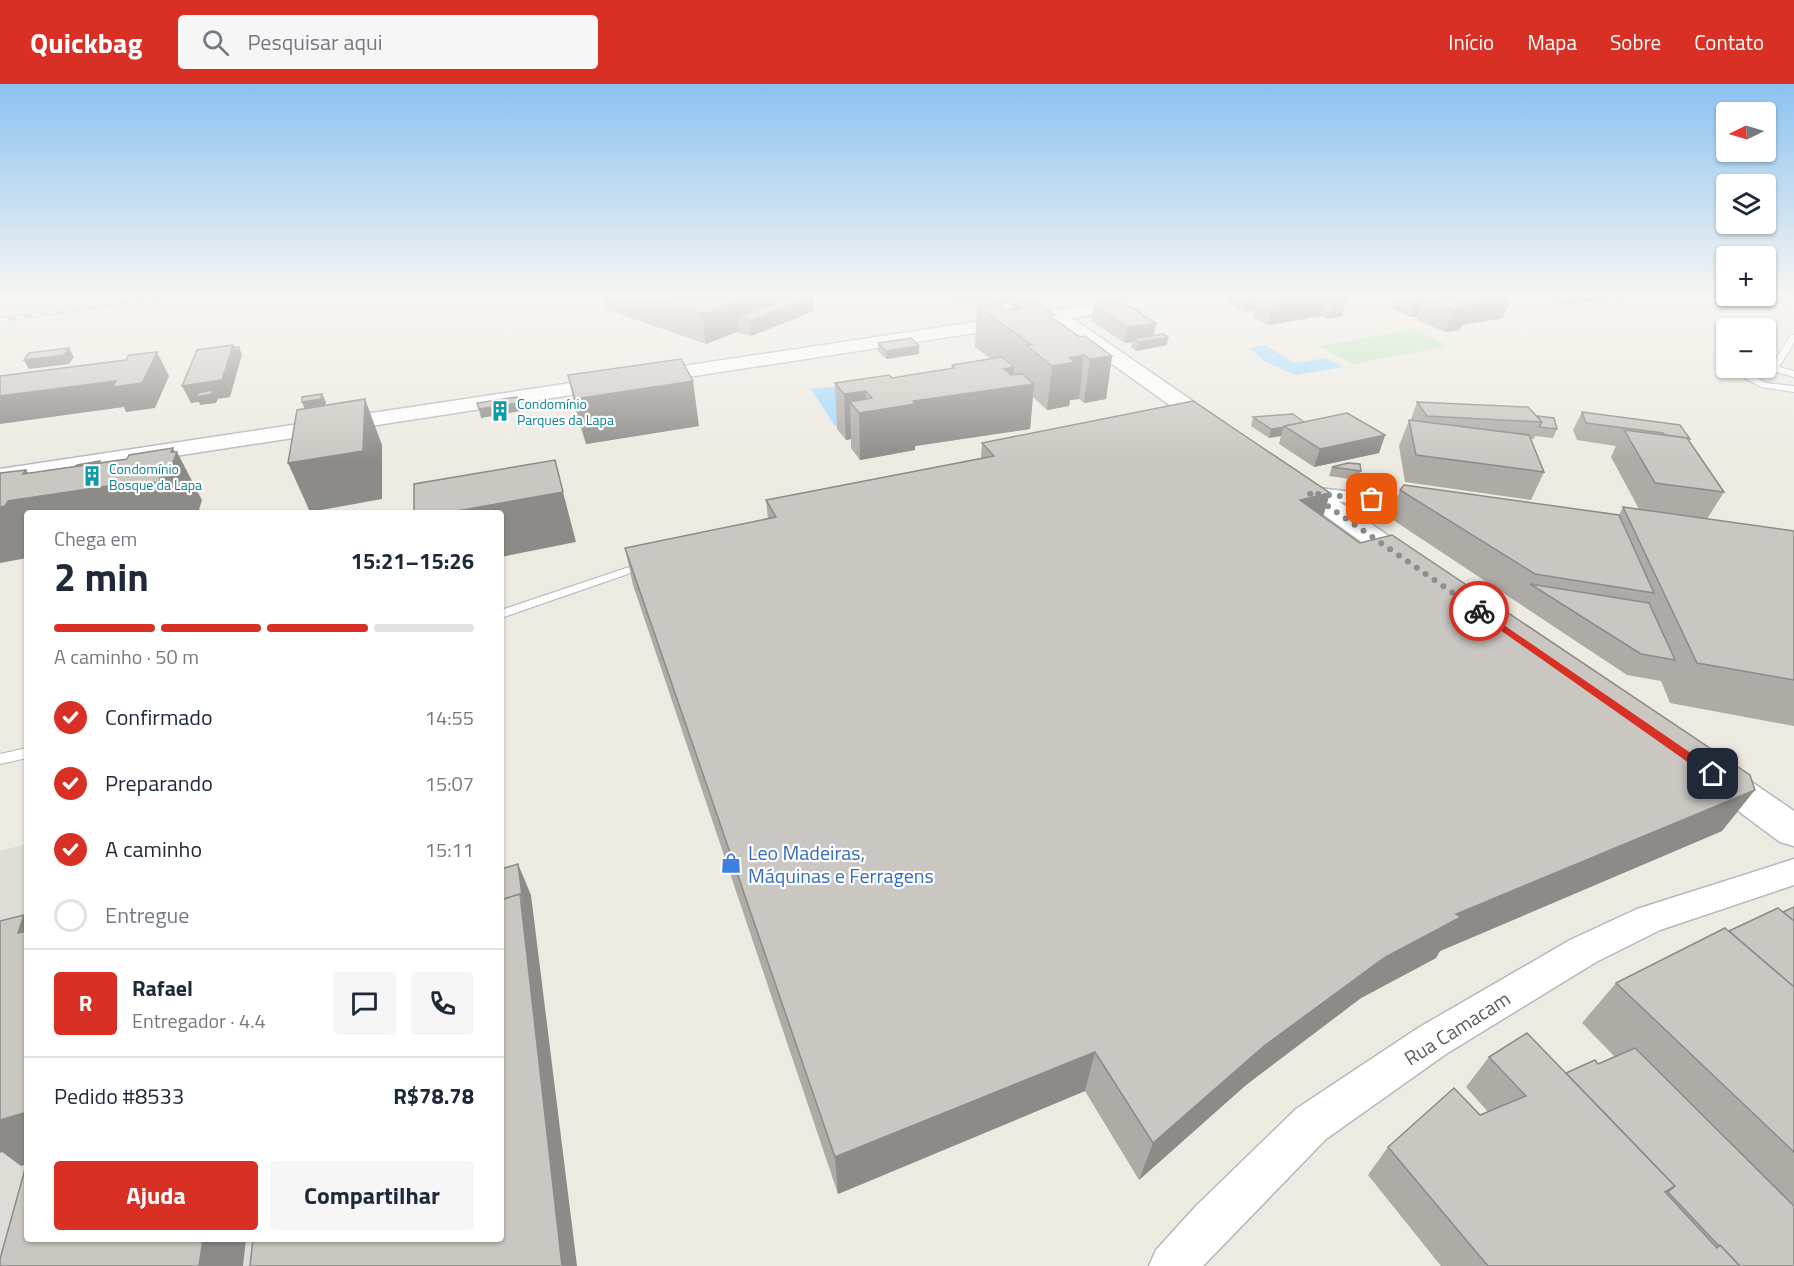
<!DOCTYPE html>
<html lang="pt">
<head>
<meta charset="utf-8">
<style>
	body { margin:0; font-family:"Titillium Web",sans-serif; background:#f6f6f7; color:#1f2937; height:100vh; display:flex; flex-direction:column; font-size:22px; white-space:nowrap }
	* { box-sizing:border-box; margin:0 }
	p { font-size:20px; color:#747a83 }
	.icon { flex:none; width:33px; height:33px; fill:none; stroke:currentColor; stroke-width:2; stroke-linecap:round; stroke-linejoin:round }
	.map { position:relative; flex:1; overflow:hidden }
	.side { position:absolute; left:24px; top:426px; width:480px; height:732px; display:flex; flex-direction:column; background:#fff; border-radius:6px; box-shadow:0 2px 4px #0004 }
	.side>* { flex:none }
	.needle { width:39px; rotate:265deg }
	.tools { position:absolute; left:1716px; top:18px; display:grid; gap:12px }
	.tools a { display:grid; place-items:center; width:60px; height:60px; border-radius:6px; background:#fff; box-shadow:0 2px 4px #0004; font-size:30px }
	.pin { position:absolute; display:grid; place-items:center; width:51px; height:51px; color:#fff; margin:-26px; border-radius:12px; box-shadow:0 3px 9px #0006 }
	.courier { position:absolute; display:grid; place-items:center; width:60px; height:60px; margin:-30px; border:4px solid #d93025; border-radius:50%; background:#fff; color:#222; box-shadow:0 2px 8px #0007 }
	.overview em { font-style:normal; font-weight:700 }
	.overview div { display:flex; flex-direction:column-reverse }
	.overview { display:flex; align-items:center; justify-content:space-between; height:102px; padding:0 30px }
	h1 { font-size:39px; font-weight:700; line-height:45px }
	.bar { display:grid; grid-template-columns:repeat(4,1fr); gap:9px 6px; align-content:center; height:72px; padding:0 30px }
	.bar i { height:8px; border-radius:4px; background:#e0e1e3 }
	.bar .current { background:#d93025 }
	.bar p { grid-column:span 4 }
	.line { display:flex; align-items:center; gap:15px; padding:0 30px; border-top:2px solid #e0e1e3 }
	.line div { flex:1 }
	.round { display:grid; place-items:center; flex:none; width:63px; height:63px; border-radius:6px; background:#f6f6f7 }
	ol { padding:0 30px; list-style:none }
	li { display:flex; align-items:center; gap:18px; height:66px }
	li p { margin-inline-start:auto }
	li .icon { padding:6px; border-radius:50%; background:#d93025; color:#fff; stroke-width:4 }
	li:last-child { color:#747a83 }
	li i { width:33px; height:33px; border:3px solid #e0e1e3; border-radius:50% }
	.action { display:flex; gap:12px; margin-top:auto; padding:12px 30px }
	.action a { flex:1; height:69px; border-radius:6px; background:#d93025; color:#fff; font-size:24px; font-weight:700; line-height:69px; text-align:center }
	.action a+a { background:#f6f6f7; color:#1f2937 }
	header { display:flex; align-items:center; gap:36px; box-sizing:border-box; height:84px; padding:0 30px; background:#d93025; color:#fff }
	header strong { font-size:28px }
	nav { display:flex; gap:33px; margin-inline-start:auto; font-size:21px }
	.search { width:420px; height:54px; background:#f6f6f7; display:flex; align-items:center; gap:15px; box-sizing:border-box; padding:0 21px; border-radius:6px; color:#747a83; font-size:22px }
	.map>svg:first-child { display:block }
	.industrial { fill:#dedcd6 }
	.green { fill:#bfe5be }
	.water { fill:#a0d8fe }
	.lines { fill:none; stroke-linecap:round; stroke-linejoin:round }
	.lane-casing { stroke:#b4b8bc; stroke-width:2 }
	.street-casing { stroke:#b4b8bc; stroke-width:3 }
	.secondary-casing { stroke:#b5b9be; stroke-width:3 }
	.lane { fill:#fff; fill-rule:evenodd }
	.street { fill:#fff; fill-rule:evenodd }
	.secondary { fill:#fff; fill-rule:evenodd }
	.rail-casing { stroke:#b3b4b4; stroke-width:4.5 }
	.rail { stroke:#fff; stroke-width:3; stroke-dasharray:8; stroke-linecap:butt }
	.wall { fill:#aeaaa6 }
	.shaded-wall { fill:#8d8b87 }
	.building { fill:#cac6c1; stroke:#8d8b87; stroke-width:1.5 }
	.route { fill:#d93025 }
	.done { stroke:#8d8f8e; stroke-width:6; stroke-dasharray:0 10.8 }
	.labels { text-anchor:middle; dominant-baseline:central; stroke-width:4.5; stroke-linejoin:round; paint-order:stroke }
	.far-culture-label { font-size:14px; fill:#0d838f; stroke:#fff; text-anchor:start }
	.near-shop-label { font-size:20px; fill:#366cbe; stroke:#fff; text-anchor:start }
	.near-street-label { font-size:20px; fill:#5a5e62; stroke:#fff }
</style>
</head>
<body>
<header>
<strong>Quickbag</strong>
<div class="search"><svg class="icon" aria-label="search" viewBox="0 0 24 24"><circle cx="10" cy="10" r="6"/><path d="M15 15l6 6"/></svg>Pesquisar aqui</div>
<nav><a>Início</a><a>Mapa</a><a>Sobre</a><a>Contato</a></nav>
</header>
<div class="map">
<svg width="1794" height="1182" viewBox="0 0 1794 1182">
	<rect width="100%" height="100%" fill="#edeae1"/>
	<path class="industrial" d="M27 760V1155H284L281 1182H0V767Z"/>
	<path class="green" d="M1413 245 1449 262 1353 280 1319 262Z"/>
	<g class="water">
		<path d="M1265 261 1295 279 1326 274 1343 283 1296 291 1265 278 1249 264Z"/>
		<path d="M837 302 858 337 835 342 811 305Z"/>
	</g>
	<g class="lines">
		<g class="lane-casing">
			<g id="lane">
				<path d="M1791 251H1794V259L1779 283 1794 287V293L1765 285 1766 281H1772Z"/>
				<path d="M1739 284H1751L1746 288 1766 299 1794 302V308L1761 303 1739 291Z"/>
				<path d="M647 477 651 478 653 480 651 482 501 534V526Z"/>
				<path d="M27 664V674L0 680V670Z"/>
			</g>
		</g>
		<g class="street-casing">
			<g id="street">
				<path d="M1309 403 1433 417 1441 418 1444 423 1441 428 1433 429 1302 413 1299 409 1302 405Z"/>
				<path d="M1794 775V801L1660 846 1596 878 1446 970 1326 1055 1203 1182H1149L1156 1166 1196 1122 1296 1025 1418 944 1570 856 1637 825Z"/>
			</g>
		</g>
		<g class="secondary-casing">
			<g id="secondary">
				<path d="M1148 212H1189L1180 217 1072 234 1226 340 1230 345 1226 350H1210L1052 237 0 399V385Z"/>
				<path d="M1290 387 1299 390 1422 475 1426 481 1422 487 1412 490 1402 487 1281 400 1277 395 1281 390Z"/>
				<path d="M1711 675 1724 679 1794 727V762L1780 758 1698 697 1693 688 1698 679Z"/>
			</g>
		</g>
		<use href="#lane" class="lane"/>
		<use href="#street" class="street"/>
		<use href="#secondary" class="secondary"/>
		<g class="rail-casing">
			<path id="rail" d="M0 236 169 212"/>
		</g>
		<use href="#rail" class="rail"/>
	</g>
	<g class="wall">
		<path d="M602 212H814V227L751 252 739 249V247L706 260 605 225Z"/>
		<path d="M949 212H1023L1001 222 1007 226H1011V218L1055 235 1080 253 1112 272 1106 315 1084 319 1079 315 1070 316 1069 322 1047 326 1033 313 1030 345 915 362V366L860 376 851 364V355L846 356 837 345 835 299 892 294 952 284V281L991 275 975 263 977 222 992 220 973 215 966 219 949 214Z"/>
		<path d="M1230 212H1348L1342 232 1327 235 1321 232 1268 241 1253 233 1254 226 1244 228 1228 220Z"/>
		<path d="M1394 212H1510L1503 234 1462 241 1460 246 1445 248 1417 236 1419 232 1410 233 1390 224Z"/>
		<path d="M1550 212H1635L1634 213 1621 216 1614 213 1568 221 1549 214Z"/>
		<path d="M1093 222 1140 230 1156 239 1154 252 1168 253 1167 261 1136 267 1131 263 1132 258 1125 259 1091 237Z"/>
		<path d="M878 259 919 262V270L886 275 878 267Z"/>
		<path d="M568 291 699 342 586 360 578 336Z"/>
		<path d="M1417 318 1537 332 1557 345 1553 354 1535 352 1534 355H1531L1544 388 1531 416 1405 398 1399 362 1409 336H1411V335Z"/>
		<path d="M1582 328 1690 355 1689 357 1724 408 1707 435 1794 447V642L1670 619 1661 597 1627 591 1390 434 1400 406 1619 431 1623 423 1639 425 1611 373 1616 362 1577 356 1573 346Z"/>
		<path d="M1253 333 1304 338 1385 351 1379 369 1314 383 1279 360 1281 352 1269 354 1251 342Z"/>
		<path d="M982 359 1330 409 1323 433 1722 747 1440 867 1436 874 1361 914 1246 1001 1139 1096 1085 1007 838 1110 633 501 625 464 768 435 766 416 981 374Z"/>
		<path d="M1332 383 1361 387 1357 396 1329 392Z"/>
		<path d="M1794 823V1182H1441L1368 1091 1388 1063 1488 1028 1466 1003 1489 973 1566 989 1598 980 1615 973 1582 939 1616 899 1729 847Z"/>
	</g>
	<g class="shaded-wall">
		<path d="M752 212H814V227L751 252 750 237 738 233 739 247 706 260 702 230Z"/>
		<path d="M966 212H973V215L966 219Z"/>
		<path d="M1001 212H1023L1000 222Z"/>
		<path d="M1248 212H1258L1254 226 1244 228Z"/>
		<path d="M1294 212H1326L1321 232 1268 241 1273 218Z"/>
		<path d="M1339 212H1348L1342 232 1327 235 1333 213Z"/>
		<path d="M1418 212H1437L1425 214 1419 232 1410 233Z"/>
		<path d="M1459 212H1512L1503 234 1462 241 1460 246 1445 248Z"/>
		<path d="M1572 212H1614V213L1568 221Z"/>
		<path d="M1624 212H1635L1634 213 1621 216Z"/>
		<path d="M1138 228H1141L1138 242 1156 239 1153 255H1133L1132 258 1125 259 1127 243Z"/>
		<path d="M1168 253 1167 261 1136 267 1138 258Z"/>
		<path d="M233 261 237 269 239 263 242 271 230 313 218 315 216 319 200 321 199 318 191 319 182 302Z"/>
		<path d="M919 262V270L886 275V267Z"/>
		<path d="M69 264 74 273 69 280 29 285 24 276Z"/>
		<path d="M157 268 169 292 155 324 126 328 124 323 0 340V312Z"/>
		<path d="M1084 271 1079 315 1070 316 1069 322 1047 326 1052 282 1069 274Z"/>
		<path d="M1112 272 1106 315 1084 319 1090 275Z"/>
		<path d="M1014 283 1012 303 1034 300 1030 345 915 362V366L860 376 859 329 850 318 851 355 846 356 844 310 866 307V328L1004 285Z"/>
		<path d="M693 297 699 342 586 360 575 315Z"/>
		<path d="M322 310 326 318 325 323 305 326 302 318Z"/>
		<path d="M365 315 382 361V415L310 428 288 379Z"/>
		<path d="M518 319 521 327 481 334 479 325Z"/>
		<path d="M1284 343 1281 352 1269 354 1271 345Z"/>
		<path d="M1385 351 1379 369 1314 383 1320 365Z"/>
		<path d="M173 364 176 370 177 368 202 416 198 429H27V474L0 479V423L8 417 26 386 43 412 171 368Z"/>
		<path d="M563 408 576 458 501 473V429H446Z"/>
		<path d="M1330 409 1319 445 1300 416Z"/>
		<path d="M1755 706 1722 747 1440 867 1436 874 1361 914 1246 1001 1139 1096 1153 1059 1264 962 1384 874 1456 830Z"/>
		<path d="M518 780 531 811 577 1182H562L501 862Z"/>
		<path d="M24 831 27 833V858L18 849Z"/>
		<path d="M1095 968 1085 1007 838 1110 835 1073Z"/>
		<path d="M27 1028V1080L21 1082 2 1068 0 1069V1036Z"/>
		<path d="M203 1155H246L243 1182H199Z"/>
	</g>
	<g class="building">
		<path d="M645 212H752L702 230Z"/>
		<path d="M793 212H814L750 237 738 233Z"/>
		<path d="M1260 212H1314L1273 218Z"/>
		<path d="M1437 212H1510L1462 220 1469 223 1454 226 1425 214Z"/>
		<path d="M1032 215 1055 231 1050 232 1080 253 1085 252 1112 272 1090 275 1084 271 1069 274 1075 278 1052 282 1026 261H1032L977 222 998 220 1007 226 1020 224 1011 218Z"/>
		<path d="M1116 216 1141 228H1138L1156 239 1127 243 1093 222 1096 219Z"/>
		<path d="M1163 250 1168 253 1138 258 1133 255Z"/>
		<path d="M911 254 919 262 886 267 878 259Z"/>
		<path d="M233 261 222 296 182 302 197 266Z"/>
		<path d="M234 263H239L237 269Z"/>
		<path d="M69 264 64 271 24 276 29 269Z"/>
		<path d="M157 268 142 299 113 303 116 297 0 312V292L126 276 129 271Z"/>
		<path d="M1002 273 1014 283 1004 285 1011 291 1022 290 1034 300 913 317 915 320 859 329 850 318 872 314 866 307 844 310 835 299 889 291 892 294 954 284 952 281Z"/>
		<path d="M681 275 693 297 575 315 568 291Z"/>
		<path d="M213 306 212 310 196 313 198 309Z"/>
		<path d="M322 310 321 315 302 318V313Z"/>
		<path d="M517 313 518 319 479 325 477 319Z"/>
		<path d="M365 315 363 367 288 379 297 326Z"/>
		<path d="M1193 317 1330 409 1300 416 1360 459 1392 451 1750 691 1755 706 1456 830 1461 833 1384 874 1264 962 1153 1059 1095 968 835 1073 625 464 776 433 766 416 994 372 982 359Z"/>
		<path d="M1417 318 1528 323 1542 338 1427 332Z"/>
		<path d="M1582 328 1680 341 1690 355H1688L1687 354 1665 351 1663 349 1586 339Z"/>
		<path d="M1347 329 1385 351 1320 365 1284 342Z"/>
		<path d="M1293 330 1304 338 1284 342 1285 343 1271 345 1253 333Z"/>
		<path d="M1537 332 1554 334 1557 345 1539 343 1542 338Z"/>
		<path d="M1409 336 1529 351 1544 388 1416 371Z"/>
		<path d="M1624 346 1687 354 1724 408 1655 399Z"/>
		<path d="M173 364 171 368H177L167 393 160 394 159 398 113 405 115 401 8 417 5 422 0 423V389L26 386 23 390 127 375 129 371Z"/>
		<path d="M555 376 563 408 446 429H414V400Z"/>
		<path d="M100 377 99 379 76 382 77 381Z"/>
		<path d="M1348 379 1360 380 1361 387 1332 383Z"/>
		<path d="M1404 401 1619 431 1654 509 1535 490 1400 406Z"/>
		<path d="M1623 423 1794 447V596L1697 579Z"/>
		<path d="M1530 500 1649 519 1675 576 1641 570Z"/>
		<path d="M518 780 523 820 521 821 520 810 501 816V785Z"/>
		<path d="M520 810 562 1182H250L253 1155H501V816Z"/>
		<path d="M1794 823V837L1783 828Z"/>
		<path d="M1778 824 1794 837V903L1729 847Z"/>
		<path d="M24 831 18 849 27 847V1028L0 1036V837Z"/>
		<path d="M1725 844 1794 903V1068L1616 899Z"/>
		<path d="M1527 949 1675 1102 1665 1108 1717 1164 1720 1161 1740 1182H1488L1388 1063 1454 1004 1480 1031 1526 1012 1489 973Z"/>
		<path d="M1635 964 1794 1122V1182H1740L1720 1161 1719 1162 1668 1108 1675 1102 1566 989 1595 976 1598 980Z"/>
		<path d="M27 1078V1155H203L199 1182H0V1175Z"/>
	</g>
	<linearGradient id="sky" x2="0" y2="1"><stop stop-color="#8bc2f1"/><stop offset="0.56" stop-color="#f7f6f2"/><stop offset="1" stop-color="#f7f6f2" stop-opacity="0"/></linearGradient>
	<rect width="1794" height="377" fill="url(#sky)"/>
	<path class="route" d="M1479 524 1717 687V693H1709L1476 529 1474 527Z"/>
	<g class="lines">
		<path class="done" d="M1372 415 1309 409 1479 527"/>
	</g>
	<defs>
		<g id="building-bare" transform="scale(1.62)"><path d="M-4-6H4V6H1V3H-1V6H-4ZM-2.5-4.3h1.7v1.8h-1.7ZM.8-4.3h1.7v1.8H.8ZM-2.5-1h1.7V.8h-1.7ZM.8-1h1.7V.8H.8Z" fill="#0f9aa8" stroke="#fff" stroke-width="2.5" paint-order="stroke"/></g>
		<g id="shop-bare" transform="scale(1.62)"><path d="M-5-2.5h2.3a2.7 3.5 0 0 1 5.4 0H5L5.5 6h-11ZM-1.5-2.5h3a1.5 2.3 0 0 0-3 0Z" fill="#3f7fe0" stroke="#fff" stroke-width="2.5" paint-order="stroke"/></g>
	</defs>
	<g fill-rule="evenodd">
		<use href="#building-bare" x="500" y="327"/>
		<use href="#building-bare" x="92" y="392"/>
		<use href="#shop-bare" x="731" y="779"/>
	</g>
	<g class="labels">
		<g class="far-culture-label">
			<text x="517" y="319">Condomínio<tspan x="517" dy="16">Parques da Lapa</tspan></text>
			<text x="109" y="384">Condomínio<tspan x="109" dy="16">Bosque da Lapa</tspan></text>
		</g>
		<g class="near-shop-label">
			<text x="748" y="768">Leo Madeiras,<tspan x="748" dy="23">Máquinas e Ferragens</tspan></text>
		</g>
		<g class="near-street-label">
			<text transform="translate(1457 944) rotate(-32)">Rua Camacam</text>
		</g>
	</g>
</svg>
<div class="tools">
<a><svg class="needle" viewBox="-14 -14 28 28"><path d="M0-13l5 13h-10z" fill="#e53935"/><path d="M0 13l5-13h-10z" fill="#747a83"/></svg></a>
<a><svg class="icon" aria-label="layers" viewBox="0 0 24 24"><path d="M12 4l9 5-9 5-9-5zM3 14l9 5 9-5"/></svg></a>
<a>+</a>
<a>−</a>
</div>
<div class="pin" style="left:1372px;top:415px;background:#ea580c"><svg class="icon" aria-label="bag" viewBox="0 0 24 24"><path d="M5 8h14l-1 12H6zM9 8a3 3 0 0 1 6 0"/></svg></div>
<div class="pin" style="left:1713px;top:690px;background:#1f2937"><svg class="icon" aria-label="home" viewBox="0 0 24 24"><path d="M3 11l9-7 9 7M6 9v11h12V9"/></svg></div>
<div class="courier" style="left:1479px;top:527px"><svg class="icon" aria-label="bike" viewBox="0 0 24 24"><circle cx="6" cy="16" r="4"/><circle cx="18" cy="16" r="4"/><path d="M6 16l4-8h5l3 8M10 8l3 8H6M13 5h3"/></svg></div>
<section class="side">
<div class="overview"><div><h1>2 min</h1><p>Chega em</p></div><em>15:21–15:26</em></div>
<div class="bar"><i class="current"></i><i class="current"></i><i class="current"></i><i></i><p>A caminho · 50 m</p></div>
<ol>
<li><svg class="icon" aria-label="check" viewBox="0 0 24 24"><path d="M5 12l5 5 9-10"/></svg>Confirmado<p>14:55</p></li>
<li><svg class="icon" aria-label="check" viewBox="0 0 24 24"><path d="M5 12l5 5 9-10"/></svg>Preparando<p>15:07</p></li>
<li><svg class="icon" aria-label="check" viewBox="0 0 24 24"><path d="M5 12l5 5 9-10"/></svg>A caminho<p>15:11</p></li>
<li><i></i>Entregue</li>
</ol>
<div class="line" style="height:108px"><b class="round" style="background:#d93025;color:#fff">R</b><div><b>Rafael</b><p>Entregador · 4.4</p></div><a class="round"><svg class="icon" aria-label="chat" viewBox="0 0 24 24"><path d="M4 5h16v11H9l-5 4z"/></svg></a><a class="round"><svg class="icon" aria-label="phone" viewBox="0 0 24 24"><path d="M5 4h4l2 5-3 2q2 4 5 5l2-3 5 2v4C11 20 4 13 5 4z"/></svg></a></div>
<div class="line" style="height:78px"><div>Pedido #8533</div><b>R$78.78</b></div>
<div class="action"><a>Ajuda</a><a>Compartilhar</a></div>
</section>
</div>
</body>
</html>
